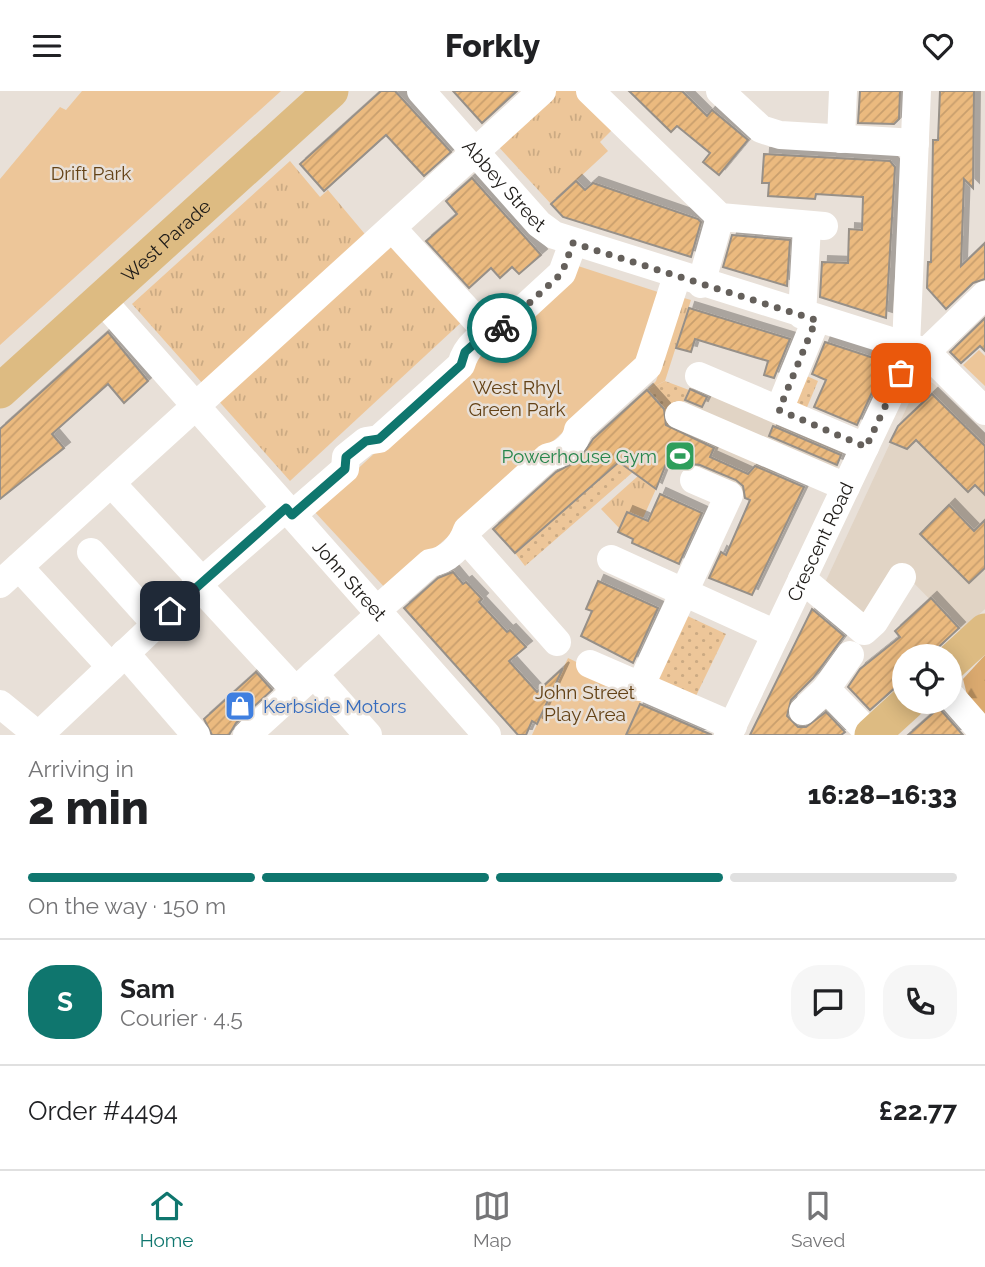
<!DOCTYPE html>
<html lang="en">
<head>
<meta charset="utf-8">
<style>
	body { margin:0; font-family:Raleway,sans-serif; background:#f6f6f6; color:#202124; height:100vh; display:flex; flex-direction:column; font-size:26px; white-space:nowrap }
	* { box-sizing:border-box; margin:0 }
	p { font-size:23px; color:#757577 }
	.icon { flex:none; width:38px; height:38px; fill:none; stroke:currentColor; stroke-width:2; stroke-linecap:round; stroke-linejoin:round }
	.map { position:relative; height:644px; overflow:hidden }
	.details { display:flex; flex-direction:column; background:#fff; flex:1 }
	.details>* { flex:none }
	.fabs { position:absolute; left:892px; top:553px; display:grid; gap:14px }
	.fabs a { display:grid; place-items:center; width:70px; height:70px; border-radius:50%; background:#fff; box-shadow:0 4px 18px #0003; font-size:35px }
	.pin { position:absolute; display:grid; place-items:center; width:60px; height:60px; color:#fff; margin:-30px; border-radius:14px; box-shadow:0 4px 10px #0006 }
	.courier { position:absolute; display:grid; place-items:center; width:70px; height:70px; margin:-35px; border:5px solid #0f766e; border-radius:50%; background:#fff; color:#222; box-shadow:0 2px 9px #0007 }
	.summary em { font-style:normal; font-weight:800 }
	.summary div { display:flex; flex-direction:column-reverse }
	.summary { display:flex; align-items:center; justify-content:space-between; height:119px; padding:0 28px }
	h1 { font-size:46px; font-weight:800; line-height:52px }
	.bar { display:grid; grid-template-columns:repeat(4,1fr); gap:10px 7px; align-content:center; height:84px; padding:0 28px }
	.bar i { height:9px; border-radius:5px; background:#e0e0e0 }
	.bar .current { background:#0f766e }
	.bar p { grid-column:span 4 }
	.line { display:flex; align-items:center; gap:18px; padding:0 28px; border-top:2px solid #e0e0e0 }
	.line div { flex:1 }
	.round { display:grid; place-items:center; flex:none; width:74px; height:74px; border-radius:28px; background:#f6f6f6 }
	header { display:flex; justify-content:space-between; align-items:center; height:91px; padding:0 28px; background:#fff; font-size:32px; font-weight:800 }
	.menu { display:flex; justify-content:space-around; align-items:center; height:98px; border-top:2px solid #e0e0e0; background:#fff; font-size:19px; color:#757577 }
	.menu a { display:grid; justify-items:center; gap:4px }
	.menu .current { color:#0f766e }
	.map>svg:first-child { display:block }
	.built { fill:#e1d4c5 }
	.grass { fill:url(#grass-tufts) }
	.forest { fill:url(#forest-firs) }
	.park { fill:#edc699 }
	.garden { fill:url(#garden-dots) }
	.building { fill:url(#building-hatch); stroke:#979088; stroke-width:2; filter:url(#shadow) }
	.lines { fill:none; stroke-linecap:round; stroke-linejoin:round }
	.minor { stroke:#fff; stroke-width:28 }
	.major { stroke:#ddbb82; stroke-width:35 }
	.done { stroke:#65605b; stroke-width:7; stroke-dasharray:0 12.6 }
	.route { stroke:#0f766e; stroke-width:9 }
	.labels { text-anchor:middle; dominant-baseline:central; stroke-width:5; stroke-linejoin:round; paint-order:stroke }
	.park-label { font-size:19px; fill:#644216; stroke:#e8e0d8 }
	.street-label { font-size:19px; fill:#1e1b18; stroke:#e8e0d8 }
	.leisure-label { font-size:19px; fill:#27864d; stroke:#e8e0d8; text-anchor:end }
	.shop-label { font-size:19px; fill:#366cbe; stroke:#e8e0d8; text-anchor:start }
</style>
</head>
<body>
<header><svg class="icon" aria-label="menu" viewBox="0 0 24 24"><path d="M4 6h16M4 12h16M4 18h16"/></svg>Forkly<svg class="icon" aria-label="heart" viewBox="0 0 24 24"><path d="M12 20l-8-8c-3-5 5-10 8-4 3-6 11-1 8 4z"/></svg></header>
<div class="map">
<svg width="985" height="644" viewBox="0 0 985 644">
	<defs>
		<pattern id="grass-tufts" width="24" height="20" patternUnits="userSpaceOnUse" patternTransform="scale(1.75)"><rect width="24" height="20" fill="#edc699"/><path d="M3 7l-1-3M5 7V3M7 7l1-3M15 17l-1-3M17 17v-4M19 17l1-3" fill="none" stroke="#cbaa83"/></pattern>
		<pattern id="forest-firs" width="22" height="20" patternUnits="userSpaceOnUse" patternTransform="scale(1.75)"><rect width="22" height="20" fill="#daa96f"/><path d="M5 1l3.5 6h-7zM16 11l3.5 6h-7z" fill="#b0895a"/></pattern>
		<pattern id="garden-dots" width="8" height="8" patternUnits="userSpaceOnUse" patternTransform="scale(1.75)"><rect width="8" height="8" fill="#edc699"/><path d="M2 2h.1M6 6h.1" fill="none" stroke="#cbaa83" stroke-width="1.8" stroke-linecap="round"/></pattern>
		<pattern id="building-hatch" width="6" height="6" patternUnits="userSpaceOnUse" patternTransform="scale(1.75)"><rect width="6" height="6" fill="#ebba7f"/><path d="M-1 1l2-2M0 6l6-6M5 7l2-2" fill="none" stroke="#c99f6d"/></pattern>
		<filter id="shadow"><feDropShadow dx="6" dy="-6" stdDeviation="0" flood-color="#0004"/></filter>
	</defs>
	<rect width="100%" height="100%" fill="#e8e0d8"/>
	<g class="built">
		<path d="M920 288H926L934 293 985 342V518L961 540 901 479 870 528 822 498Z"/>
		<path d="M694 289 846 354 833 385 780 373 762 414 666 373 656 398 661 355Z"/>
	</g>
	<g class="grass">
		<path d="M555 0H583L617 34 600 51 608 60 551 113 496 53Z"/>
		<path d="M290 70 320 106 328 99 369 148 203 293 132 213Z"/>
		<path d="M393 148 466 227 290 390 216 307Z"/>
		<path d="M684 207 691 209 665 290 647 299 656 290Z"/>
		<path d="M638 385 656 398 643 427 627 421 620 438 601 418Z"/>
	</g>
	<path class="forest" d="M985 564V624L967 604 963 588Z"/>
	<g class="park">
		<path d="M82 0H281L0 254V88L60 16 66 19Z"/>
		<path d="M578 175 661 202 638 273 388 500 313 419Z"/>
		<path d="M979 259 985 265V295L963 274Z"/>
		<path d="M568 567 644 603 626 644H532Z"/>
	</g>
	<g class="garden">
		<path d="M800 282 818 290 805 321 787 313Z"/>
		<path d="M665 290 689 299 666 346 633 381 525 475 515 462 603 385 601 381 667 323 647 299Z"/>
		<path d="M679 521 726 543 693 611 647 590Z"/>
	</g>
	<g class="building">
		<path d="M381 0H395L451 61 424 85 386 44 324 100 300 73Z"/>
		<path d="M453 0H517L482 32Z"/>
		<path d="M629 0H682L707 25 712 19 748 49 719 84 703 71 710 62 677 35 671 41Z"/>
		<path d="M860 0H900L899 28 894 33 858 32Z"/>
		<path d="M940 0H974L973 97 964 88 961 175 985 152V188L973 192 946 218 927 197 928 171H931L933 49H938Z"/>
		<path d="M764 63 890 70 895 76 886 227 820 206 822 171 848 172 849 138 862 139 863 106 816 103 815 108 768 105 769 92H762Z"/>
		<path d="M472 87 541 164 519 183 512 176 500 187 491 177 469 197 426 150 457 123 446 110Z"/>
		<path d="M576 90 585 99 593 92 698 128 701 131 691 166 563 126 551 113Z"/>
		<path d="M732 144 790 149 787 195 723 176Z"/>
		<path d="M689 217 790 248 774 287 764 284 768 270 754 266 695 248 691 261 676 257Z"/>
		<path d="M985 227V260L980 255 961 272 950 261Z"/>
		<path d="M108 241 148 290 124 312 108 293 52 343 64 357 0 408V338Z"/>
		<path d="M825 251 886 271 857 334 814 316 826 289 812 283Z"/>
		<path d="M690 298 707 306 702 316 685 309Z"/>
		<path d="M647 299 664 318 666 334 714 357 710 366 748 383 755 375 804 396 752 504 709 487 721 461 726 464 750 409 745 407 743 395 736 389 700 374 691 373 681 379 666 373 656 398 619 371 515 462 493 438 556 381 579 369 593 348Z"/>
		<path d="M932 303 985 355V404L975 394 968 401 916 349 907 358 890 351 898 335Z"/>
		<path d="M773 335 841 364 837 374 769 345Z"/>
		<path d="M660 403 702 422 679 473 632 452 633 448 618 441 627 421 648 430Z"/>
		<path d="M949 414 974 440 985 429V477L969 492 920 443Z"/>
		<path d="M453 481 463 493 466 491 482 508 479 511 507 541 510 539 526 556 509 570 537 601 563 577 537 633 532 630 526 644H518L404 517 438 487Z"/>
		<path d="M598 490 658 517 633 572 581 545 592 520 586 518Z"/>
		<path d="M931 507 959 537 929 565H905V588L870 619 848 596 860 578 900 546 895 540Z"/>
		<path d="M812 518 844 545 813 587 791 609 787 625 798 636H806L826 621 845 641 841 644H750Z"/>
		<path d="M256 581 272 599 236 632 229 644H212L204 628Z"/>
		<path d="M640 613 712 644H626Z"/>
		<path d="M939 617 963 644H908L924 630Z"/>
	</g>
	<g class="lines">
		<g class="minor">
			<path id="s1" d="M421 0 539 133 554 144 926 261 985 320"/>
			<path d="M590 0 720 126 824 135"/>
			<path d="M720 0 761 38 780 44 915 52"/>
			<path d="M841 48 843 0"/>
			<path d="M392 137 487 241"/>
			<path d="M701 193 720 126"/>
			<path id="s2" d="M102 209 487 644"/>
			<path d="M802 224 807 135"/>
			<path d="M906 255 917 0"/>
			<path d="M926 261 985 204"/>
			<path d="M699 285 865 356"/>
			<path d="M779 319 816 229"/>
			<path d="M679 324 846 396"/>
			<path d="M111 392 202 490"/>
			<path d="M292 424 345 378 346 366 366 350 379 348 461 274C466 256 480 242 499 240L562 182 573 152"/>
			<path d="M465 447 557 551"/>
			<path d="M91 461 156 533"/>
			<path d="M611 468 776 543"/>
			<path d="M19 476 111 576"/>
			<path d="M802 488 864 540 874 531 902 486"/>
			<path d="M0 493 542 0"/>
			<path d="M198 494 295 599"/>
			<path d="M377 519 430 472C447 470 462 455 467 439L548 366C562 364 576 353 578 339L648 275 677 185"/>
			<path d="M125 562 196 644"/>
			<path d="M590 573 733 635"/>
			<path d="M314 583 368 644"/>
			<path d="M640 596 729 404 694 389"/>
			<path d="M826 598 871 644"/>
			<path d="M950 604 985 644"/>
			<path d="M0 613 38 644"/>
			<path d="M803 620 826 598 850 564"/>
			<path d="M39 644 202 490 286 417"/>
			<path d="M247 644 380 523"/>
			<path id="s3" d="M728 644 912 257"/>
		</g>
		<g class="major">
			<path id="s4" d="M0 300 331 0"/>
			<path d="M950 572 985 540"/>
			<path d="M872 644 908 611"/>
		</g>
	</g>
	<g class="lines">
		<path class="done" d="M502 237 562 182 573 152 816 229 779 319 866 356 901 282"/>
		<path class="route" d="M170 520 286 417 292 424 345 378 346 366 366 350 379 348 461 274 465 261 474 253 487 241 502 237"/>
	</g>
	<defs>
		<g id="stadium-square" transform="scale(1.575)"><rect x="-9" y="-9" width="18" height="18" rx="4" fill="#2e9e5b" stroke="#e8e0d8"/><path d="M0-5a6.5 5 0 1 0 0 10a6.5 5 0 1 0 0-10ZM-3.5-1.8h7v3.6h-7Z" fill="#fff"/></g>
		<g id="shop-square" transform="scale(1.575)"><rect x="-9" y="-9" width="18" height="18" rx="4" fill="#3f7fe0" stroke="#e8e0d8"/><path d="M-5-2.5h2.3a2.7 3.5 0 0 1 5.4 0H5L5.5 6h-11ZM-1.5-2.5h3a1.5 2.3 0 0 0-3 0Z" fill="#fff"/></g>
	</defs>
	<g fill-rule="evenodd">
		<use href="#stadium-square" x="680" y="365"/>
		<use href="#shop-square" x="240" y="615"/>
	</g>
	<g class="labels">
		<g class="park-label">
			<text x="91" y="82">Drift Park</text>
			<text x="517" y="296">West Rhyl<tspan x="517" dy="22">Green Park</tspan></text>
			<text x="585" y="601">John Street<tspan x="585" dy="22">Play Area</tspan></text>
		</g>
		<g class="street-label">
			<text stroke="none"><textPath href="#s1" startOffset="126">Abbey Street</textPath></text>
			<text stroke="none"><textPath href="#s4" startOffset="224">West Parade</textPath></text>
			<text stroke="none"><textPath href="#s3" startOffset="214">Crescent Road</textPath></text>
			<text stroke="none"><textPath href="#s2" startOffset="374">John Street</textPath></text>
		</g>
		<g class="leisure-label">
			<text x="657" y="365">Powerhouse Gym</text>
		</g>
		<g class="shop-label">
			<text x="263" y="615">Kerbside Motors</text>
		</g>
	</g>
</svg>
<div class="fabs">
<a><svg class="icon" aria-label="locate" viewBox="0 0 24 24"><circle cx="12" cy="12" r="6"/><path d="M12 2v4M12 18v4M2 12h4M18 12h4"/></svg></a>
</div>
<div class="pin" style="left:901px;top:282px;background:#ea580c"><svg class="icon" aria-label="bag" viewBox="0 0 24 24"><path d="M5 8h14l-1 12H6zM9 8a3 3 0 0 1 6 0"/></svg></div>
<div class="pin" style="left:170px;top:520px;background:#1f2937"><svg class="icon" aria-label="home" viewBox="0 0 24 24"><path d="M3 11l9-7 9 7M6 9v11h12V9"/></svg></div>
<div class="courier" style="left:502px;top:237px"><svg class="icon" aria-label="bike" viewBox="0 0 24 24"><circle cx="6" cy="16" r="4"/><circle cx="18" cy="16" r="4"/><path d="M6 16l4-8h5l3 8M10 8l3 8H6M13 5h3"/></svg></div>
</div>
<section class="details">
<div class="summary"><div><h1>2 min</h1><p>Arriving in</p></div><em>16:28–16:33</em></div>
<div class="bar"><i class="current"></i><i class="current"></i><i class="current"></i><i></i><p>On the way · 150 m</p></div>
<div class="line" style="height:126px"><b class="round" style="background:#0f766e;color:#fff">S</b><div><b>Sam</b><p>Courier · 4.5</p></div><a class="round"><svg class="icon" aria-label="chat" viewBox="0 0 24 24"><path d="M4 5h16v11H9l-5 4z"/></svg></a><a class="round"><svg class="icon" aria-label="phone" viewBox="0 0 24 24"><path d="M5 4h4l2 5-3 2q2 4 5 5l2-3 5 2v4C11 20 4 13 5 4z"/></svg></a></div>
<div class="line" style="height:91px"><div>Order #4494</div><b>£22.77</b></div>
</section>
<nav class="menu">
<a class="current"><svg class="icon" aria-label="home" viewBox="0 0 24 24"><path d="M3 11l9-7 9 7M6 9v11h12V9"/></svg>Home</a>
<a><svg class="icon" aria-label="map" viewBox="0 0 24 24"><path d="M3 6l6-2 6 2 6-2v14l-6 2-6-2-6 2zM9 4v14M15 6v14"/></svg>Map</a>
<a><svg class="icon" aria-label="saved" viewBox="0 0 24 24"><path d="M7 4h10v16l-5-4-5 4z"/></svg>Saved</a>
</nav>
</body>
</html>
